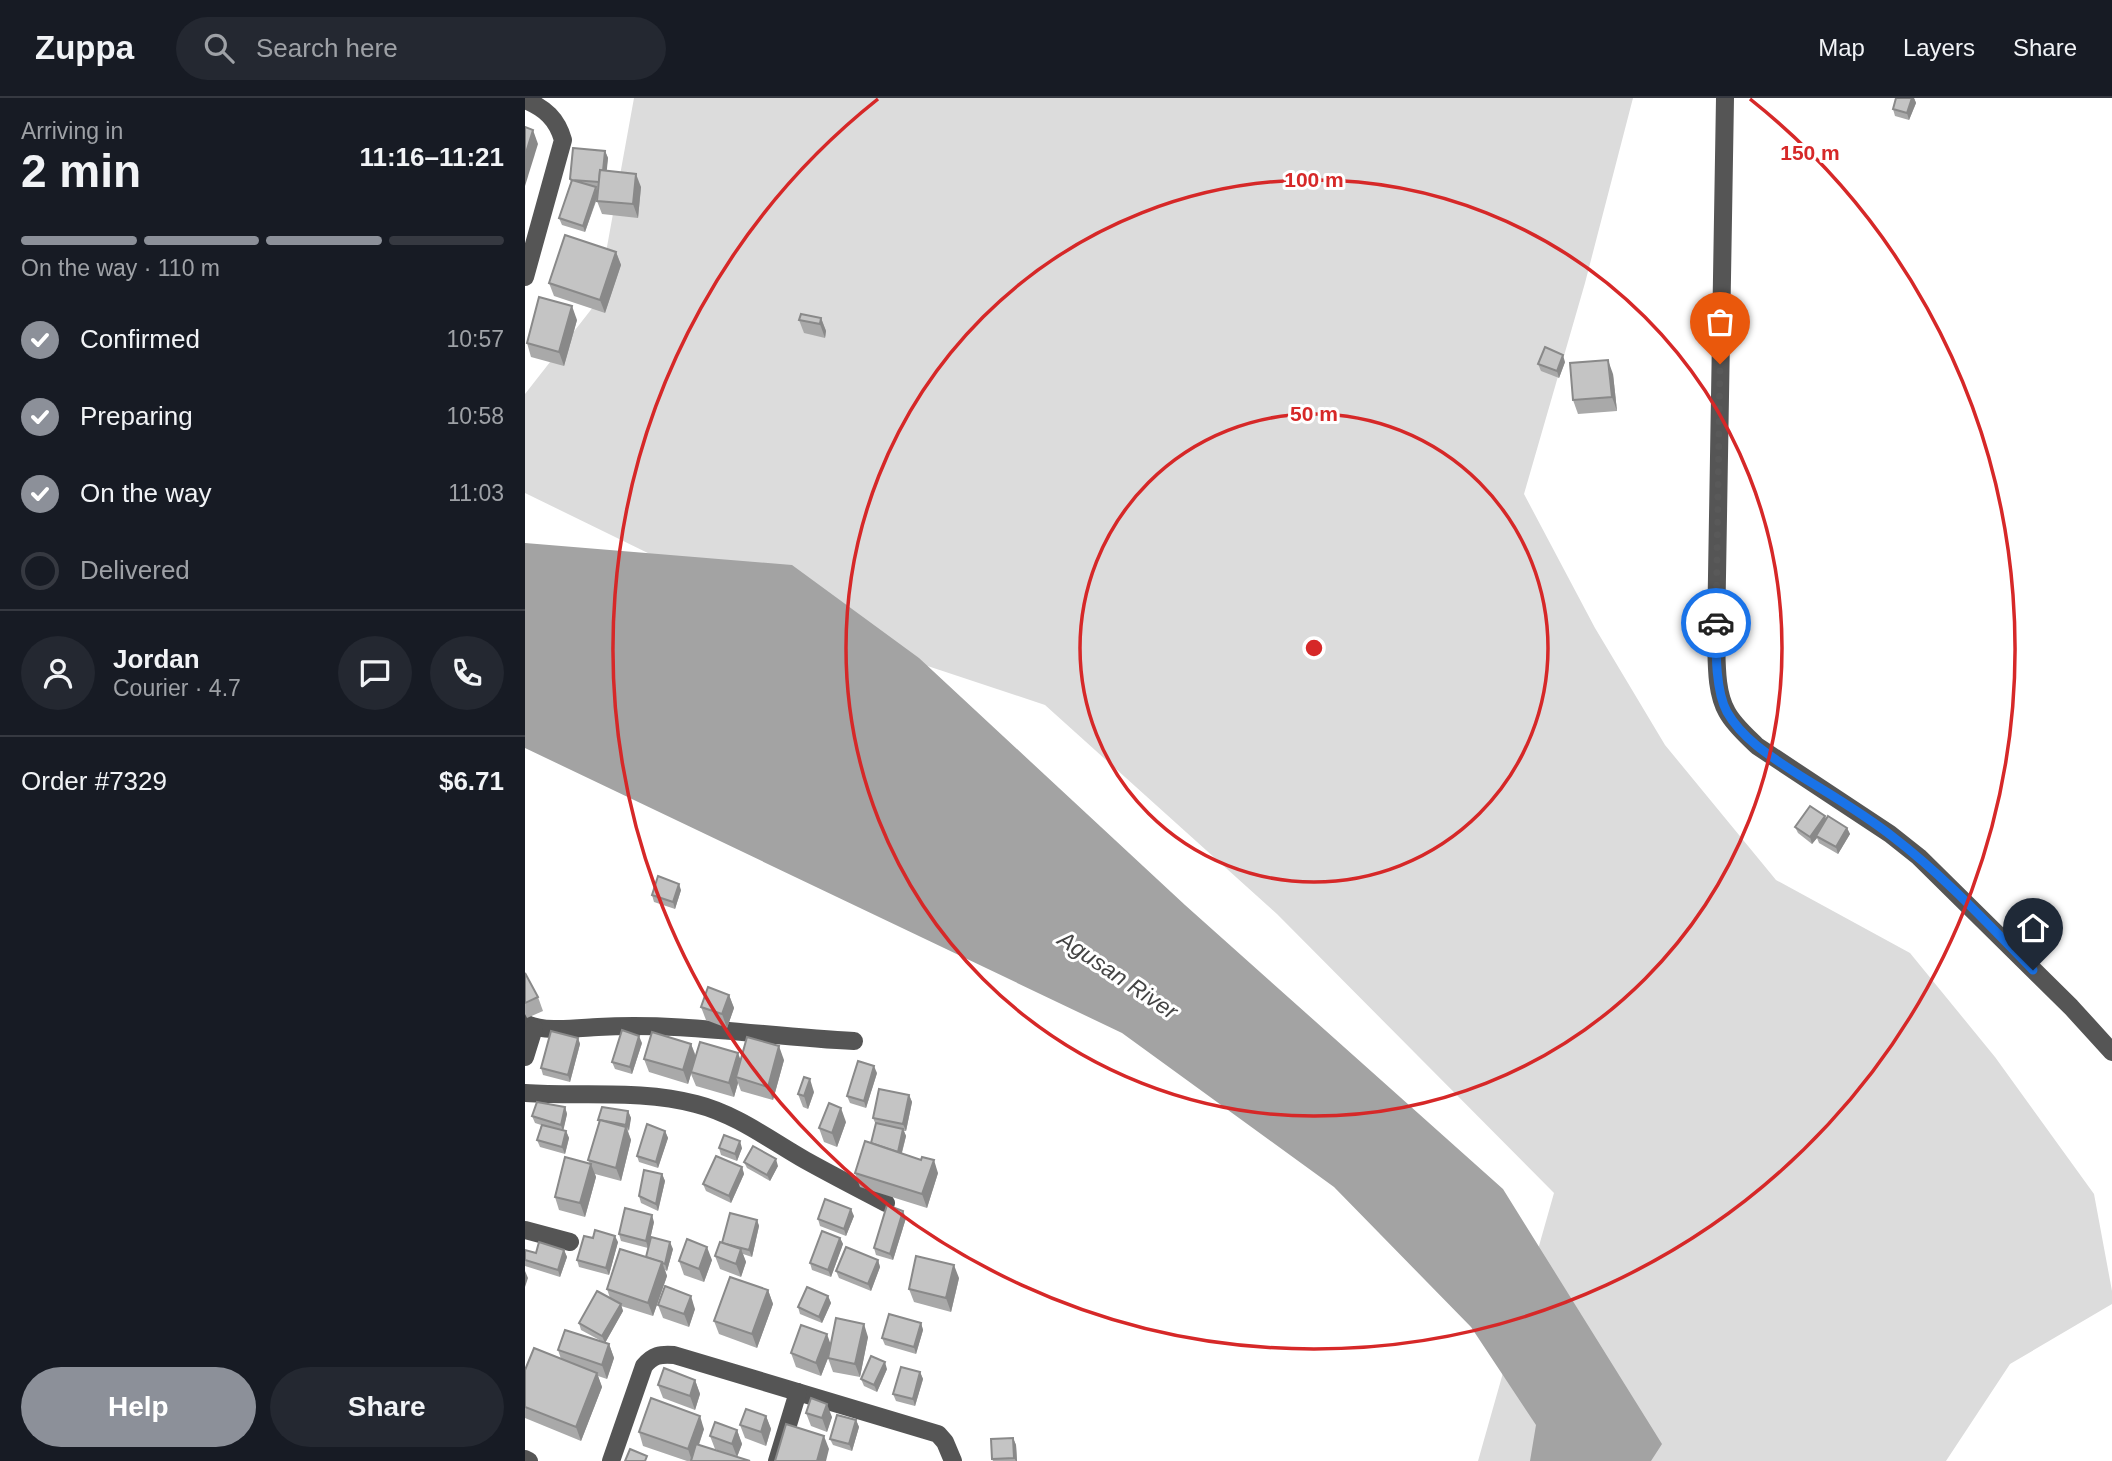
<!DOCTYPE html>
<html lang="en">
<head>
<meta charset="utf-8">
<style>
	body { margin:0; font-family:Arial,sans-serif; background:#242831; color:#f1f3f6; height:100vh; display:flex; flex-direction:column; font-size:26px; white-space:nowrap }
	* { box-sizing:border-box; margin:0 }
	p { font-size:23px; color:#9ea1a6 }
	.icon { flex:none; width:38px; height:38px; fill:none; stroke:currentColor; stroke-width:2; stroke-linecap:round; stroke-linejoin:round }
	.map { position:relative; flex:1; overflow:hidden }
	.drawer { display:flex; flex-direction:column; background:#171b24; width:525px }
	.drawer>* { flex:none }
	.pin { position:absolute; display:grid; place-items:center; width:60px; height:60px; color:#fff; margin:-72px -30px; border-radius:50% 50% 50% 0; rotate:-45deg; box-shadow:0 0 7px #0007 }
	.pin .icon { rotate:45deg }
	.courier { position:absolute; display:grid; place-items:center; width:70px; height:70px; margin:-35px; border:5px solid #1a73e8; border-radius:50%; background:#fff; color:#222; box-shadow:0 2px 9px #0007 }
	.headline em { font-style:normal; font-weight:600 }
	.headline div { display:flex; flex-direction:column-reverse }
	.headline { display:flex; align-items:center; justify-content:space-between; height:119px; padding:0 21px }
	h1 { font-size:46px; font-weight:600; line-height:52px }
	.bar { display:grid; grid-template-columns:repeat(4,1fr); gap:10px 7px; align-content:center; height:84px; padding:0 21px }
	.bar i { height:9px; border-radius:5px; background:#363941 }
	.bar .on { background:#8c9099 }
	.bar p { grid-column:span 4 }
	.line { display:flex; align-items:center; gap:18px; padding:0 21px; border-top:2px solid #363941 }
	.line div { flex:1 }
	.round { display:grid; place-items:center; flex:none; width:74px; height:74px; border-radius:37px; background:#242831 }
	ol { padding:0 21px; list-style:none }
	li { display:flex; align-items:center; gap:21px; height:77px }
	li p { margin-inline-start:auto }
	li .icon { padding:7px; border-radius:50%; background:#8c9099; color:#fff; stroke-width:4 }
	li:last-child { color:#9ea1a6 }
	li i { width:38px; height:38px; border:4px solid #363941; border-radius:50% }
	.button { display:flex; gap:14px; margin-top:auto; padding:14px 21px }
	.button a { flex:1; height:80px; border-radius:42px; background:#8c9099; color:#fff; font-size:28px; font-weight:600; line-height:80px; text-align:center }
	.button a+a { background:#242831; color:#f1f3f6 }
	header { display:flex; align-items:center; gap:42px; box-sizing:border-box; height:98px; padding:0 35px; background:#171b24; border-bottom:2px solid #363941 }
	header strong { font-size:33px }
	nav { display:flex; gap:38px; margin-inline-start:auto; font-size:24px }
	.search { width:490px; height:63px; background:#242831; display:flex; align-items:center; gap:18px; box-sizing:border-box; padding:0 24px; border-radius:38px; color:#9ea1a6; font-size:26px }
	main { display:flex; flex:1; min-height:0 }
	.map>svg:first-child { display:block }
	.green { fill:#dcdcdc }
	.water { fill:#a3a3a3 }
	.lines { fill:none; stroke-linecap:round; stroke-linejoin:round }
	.minor { stroke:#555; stroke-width:18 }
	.wall { fill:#a9a9a9 }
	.shaded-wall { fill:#898989 }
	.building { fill:#c4c4c4; stroke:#898989; stroke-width:2 }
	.done { stroke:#595959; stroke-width:7; stroke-dasharray:0 12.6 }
	.route { stroke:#1a73e8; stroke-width:9 }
	.ring { fill:none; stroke:#d62828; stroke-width:3.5 }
	.labels { text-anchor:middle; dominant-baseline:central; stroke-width:6; stroke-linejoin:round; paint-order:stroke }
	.water-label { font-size:23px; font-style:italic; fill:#444; stroke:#fff }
	.centre { fill:#d62828; stroke:#fff; stroke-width:3.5 }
	.ring-label { font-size:21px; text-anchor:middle; font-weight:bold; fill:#d62828; stroke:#fff; stroke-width:6; stroke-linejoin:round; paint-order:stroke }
</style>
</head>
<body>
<header>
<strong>Zuppa</strong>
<div class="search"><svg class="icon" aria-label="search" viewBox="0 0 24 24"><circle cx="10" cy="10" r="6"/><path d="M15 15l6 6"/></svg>Search here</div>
<nav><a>Map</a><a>Layers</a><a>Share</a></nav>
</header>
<main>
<section class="drawer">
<div class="headline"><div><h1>2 min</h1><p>Arriving in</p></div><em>11:16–11:21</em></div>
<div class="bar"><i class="on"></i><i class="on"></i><i class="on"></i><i></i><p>On the way · 110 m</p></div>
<ol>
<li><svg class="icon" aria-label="check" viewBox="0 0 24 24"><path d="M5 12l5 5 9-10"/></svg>Confirmed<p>10:57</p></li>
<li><svg class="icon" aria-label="check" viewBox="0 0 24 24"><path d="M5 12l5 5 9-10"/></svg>Preparing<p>10:58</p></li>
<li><svg class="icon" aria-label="check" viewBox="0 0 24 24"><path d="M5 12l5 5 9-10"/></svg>On the way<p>11:03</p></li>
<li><i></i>Delivered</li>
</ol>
<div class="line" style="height:126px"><a class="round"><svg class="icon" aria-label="person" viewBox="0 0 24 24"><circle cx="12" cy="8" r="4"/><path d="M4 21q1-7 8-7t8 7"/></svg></a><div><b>Jordan</b><p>Courier · 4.7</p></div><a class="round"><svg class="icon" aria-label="chat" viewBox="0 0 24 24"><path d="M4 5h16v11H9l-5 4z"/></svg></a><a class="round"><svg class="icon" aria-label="phone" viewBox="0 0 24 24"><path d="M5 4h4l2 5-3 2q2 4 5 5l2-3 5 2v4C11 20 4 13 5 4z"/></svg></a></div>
<div class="line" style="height:91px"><div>Order #7329</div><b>$6.71</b></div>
<div class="button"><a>Help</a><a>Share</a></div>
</section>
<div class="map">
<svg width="1587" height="1363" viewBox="0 0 1587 1363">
	<rect width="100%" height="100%" fill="#fff"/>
	<path class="green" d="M109 0H1108L1060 185 999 396 1070 530 1140 647 1251 782 1385 855 1470 959 1569 1096 1587 1193V1206L1485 1266 1421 1363H953L1029 1095 752 816 520 607 252 518 0 395V296L72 204Z"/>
	<path class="water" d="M0 445 267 467 394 560 660 807 978 1091 1137 1346 1126 1363H1005L1011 1327 946 1229 809 1089 597 935 0 650Z"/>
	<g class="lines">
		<g class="minor">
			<path d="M1200 0 1191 538C1192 562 1190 593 1202 614 1209 627 1222 638 1232 648L1365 736 1394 759 1546 909 1587 954"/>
			<path d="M0 2C20 10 32 21 38 42L0 179"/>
			<path d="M0 925C17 935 53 930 73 929 158 924 244 939 329 943"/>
			<path d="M0 959 9 930"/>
			<path d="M0 995C56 999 116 991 171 1006 211 1016 245 1042 280 1062 307 1077 334 1091 361 1105"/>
			<path d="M0 1132 45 1144"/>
			<path d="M0 1361 4 1363"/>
			<path d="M86 1363 119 1268C128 1257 135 1256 149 1257L413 1336 420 1344 428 1363"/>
			<path d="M252 1363 273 1294"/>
		</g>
	</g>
	<g class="wall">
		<path d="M1371 0H1389L1391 5 1384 22 1370 18 1368 11Z"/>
		<path d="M80 53 83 60 81 73 116 89 113 120 77 116 72 103 73 98 60 134 37 127 34 120 46 84 45 81Z"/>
		<path d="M91 154 96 167 80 215 29 198 24 185Z"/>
		<path d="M296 220 301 233 300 240 279 235 274 222Z"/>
		<path d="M52 222 39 268 6 259 2 245Z"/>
		<path d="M1040 264 1034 280 1016 273 1013 266Z"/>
		<path d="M1088 276 1092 313 1053 316 1048 302Z"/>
		<path d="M1300 718 1301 721 1322 730 1325 736 1313 756 1294 745 1292 740 1287 746 1273 735 1270 729Z"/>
		<path d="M156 792 150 811 129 804 127 797Z"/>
		<path d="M0 875 13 899 18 913 2 920 0 916Z"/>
		<path d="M204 897 209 910 202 930 181 922 176 909Z"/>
		<path d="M53 940 55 946 45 984 18 977 16 970Z"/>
		<path d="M117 945 107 976 90 971 87 964Z"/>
		<path d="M166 946 171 958 216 963 259 962 248 1002 216 993 213 985 209 999 171 988 166 976 163 986 124 974 119 961Z"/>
		<path d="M352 975 341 1010 325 1005 322 998Z"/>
		<path d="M289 994 283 1011 278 1009 273 996Z"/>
		<path d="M384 997 387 1004 381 1033H379L381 1038 377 1055 413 1075 402 1110 335 1089 330 1075 346 1045 351 1027 348 1020Z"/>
		<path d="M40 1009 42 1016 38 1032 41 1033 44 1040 40 1056 15 1049 12 1042 16 1027 10 1025 7 1018Z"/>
		<path d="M103 1013 106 1020 103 1033 106 1042 96 1083 70 1076 71 1079 60 1119 34 1112 30 1099 65 1066 63 1062 74 1024 73 1022Z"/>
		<path d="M321 1024 312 1049 299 1044 294 1030Z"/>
		<path d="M140 1033 143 1040 133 1070 114 1064 112 1058Z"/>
		<path d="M194 1050H217L212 1063 196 1057Z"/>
		<path d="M219 1064 253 1068 245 1083 222 1070Z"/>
		<path d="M217 1069 219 1076 206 1105 181 1093 178 1086Z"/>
		<path d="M137 1076 140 1083 133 1113 116 1105 114 1098Z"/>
		<path d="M329 1118 321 1138 295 1128 293 1121Z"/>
		<path d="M381 1120 368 1162 351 1157 349 1150Z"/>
		<path d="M232 1122 234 1128 227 1159 218 1156 221 1164 216 1179 195 1171 190 1158 197 1145Z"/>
		<path d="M129 1124 123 1150 96 1143 94 1136Z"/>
		<path d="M68 1140 93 1144 84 1177 54 1169 52 1162Z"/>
		<path d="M315 1140 318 1146 306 1179 287 1172 285 1165Z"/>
		<path d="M148 1151 142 1173 140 1172 142 1178 128 1218 96 1208 98 1213 80 1245 56 1232 54 1225 85 1200 82 1191 121 1159Z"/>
		<path d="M0 1152 11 1155 39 1152 42 1159 35 1179 0 1168Z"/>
		<path d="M187 1162 179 1184 159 1177 154 1163Z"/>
		<path d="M353 1162 355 1169 346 1193 314 1180 311 1173Z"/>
		<path d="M434 1180 426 1214 389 1204 384 1191Z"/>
		<path d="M243 1192 248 1206 232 1250 194 1236 189 1223Z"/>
		<path d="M303 1198 306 1205 297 1225 275 1216 273 1209Z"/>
		<path d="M133 1207 170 1211 164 1229 138 1220Z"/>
		<path d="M396 1225 398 1232 391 1256 360 1247 357 1240Z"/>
		<path d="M343 1239 335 1279 308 1274 303 1260 296 1278 271 1269 266 1255Z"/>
		<path d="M84 1246 89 1260 82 1281 73 1278 77 1289 56 1343 0 1320V1272L36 1261 33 1252Z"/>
		<path d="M362 1271 352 1294 339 1288 336 1281Z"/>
		<path d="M395 1274 398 1281 390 1308 371 1303 368 1296Z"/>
		<path d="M170 1282 175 1296 170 1312 138 1300 133 1287Z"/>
		<path d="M281 1315 307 1319 302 1334 286 1328Z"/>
		<path d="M241 1318 246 1331 241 1348 220 1340 215 1327Z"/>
		<path d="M331 1322 334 1329 327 1353 308 1347 305 1341Z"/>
		<path d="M179 1331 174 1347 202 1356 190 1351 185 1338 212 1332 217 1346 212 1359 225 1363H162L118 1348 114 1334Z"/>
		<path d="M488 1340 491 1347 492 1363H468L467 1361Z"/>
	</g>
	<g class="shaded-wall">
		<path d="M1387 0H1389L1391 5 1384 22 1382 15Z"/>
		<path d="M8 32 13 46 0 88V58Z"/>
		<path d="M80 53 83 60 80 91 77 84Z"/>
		<path d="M111 76 116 89 113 120 108 106Z"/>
		<path d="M71 89 73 96 60 134 58 128Z"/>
		<path d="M91 154 96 167 80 215 75 202Z"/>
		<path d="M47 208 52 222 39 268 34 254Z"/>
		<path d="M296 220 301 233 300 240 295 226Z"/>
		<path d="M1038 257 1040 264 1034 280 1032 273Z"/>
		<path d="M1083 262 1088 276 1092 313 1087 299Z"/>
		<path d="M1300 718 1302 725 1291 738 1292 740 1287 746 1285 739Z"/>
		<path d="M1322 730 1325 736 1313 756 1311 749Z"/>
		<path d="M154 786 156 792 150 811 148 804Z"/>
		<path d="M204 897 209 910 202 930 197 916Z"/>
		<path d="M114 938 117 945 107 976 105 969Z"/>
		<path d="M53 940 55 946 45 984 43 977Z"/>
		<path d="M166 946 171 960 163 986 158 972Z"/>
		<path d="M254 948 259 962 248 1002 243 989Z"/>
		<path d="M213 955 218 968 211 979 213 985 209 999 204 985Z"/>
		<path d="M349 968 352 975 341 1010 339 1003Z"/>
		<path d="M285 981 289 994 283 1011 279 998Z"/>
		<path d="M384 997 387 1004 381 1033 378 1026Z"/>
		<path d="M40 1009 42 1016 38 1034 36 1027Z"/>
		<path d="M316 1010 321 1024 312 1049 307 1035Z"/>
		<path d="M103 1013 106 1020 104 1033 101 1027Z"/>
		<path d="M101 1029 106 1042 96 1083 91 1070Z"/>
		<path d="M378 1031 381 1038 375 1061 373 1054Z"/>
		<path d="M41 1033 44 1040 40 1056 37 1049Z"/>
		<path d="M140 1033 143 1040 133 1070 131 1064Z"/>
		<path d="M215 1043 217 1050 212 1063 210 1056Z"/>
		<path d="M251 1061 253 1068 245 1083 242 1077Z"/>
		<path d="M409 1062 413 1075 402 1110 397 1096Z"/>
		<path d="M66 1066 71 1079 60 1119 55 1105Z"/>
		<path d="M217 1069 219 1076 206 1105 204 1098Z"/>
		<path d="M137 1076 140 1083 133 1113 131 1106Z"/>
		<path d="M326 1111 329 1118 321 1138 319 1131Z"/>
		<path d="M378 1113 381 1120 368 1162 365 1156Z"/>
		<path d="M127 1117 129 1124 123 1150 121 1143Z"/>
		<path d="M232 1122 234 1128 227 1159 224 1152Z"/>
		<path d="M90 1138 93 1144 84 1177 81 1170Z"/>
		<path d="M315 1140 318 1146 306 1179 303 1172Z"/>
		<path d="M145 1144 148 1151 142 1173 140 1166Z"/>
		<path d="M182 1149 187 1162 179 1184 174 1171Z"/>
		<path d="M216 1151 221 1164 216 1179 211 1166Z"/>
		<path d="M39 1152 42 1159 35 1179 33 1172Z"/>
		<path d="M353 1162 355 1169 346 1193 343 1186Z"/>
		<path d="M137 1164 142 1178 128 1218 123 1205Z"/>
		<path d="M429 1167 434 1180 426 1214 421 1200Z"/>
		<path d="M0 1173 3 1180 0 1189Z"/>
		<path d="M243 1192 248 1206 232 1250 227 1236Z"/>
		<path d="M166 1198 170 1211 164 1229 159 1216Z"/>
		<path d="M303 1198 306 1205 297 1225 294 1219Z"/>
		<path d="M96 1206 98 1213 80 1245 77 1238Z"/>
		<path d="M396 1225 398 1232 391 1256 389 1249Z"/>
		<path d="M339 1226 343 1239 335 1279 330 1266Z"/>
		<path d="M302 1236 307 1250 296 1278 291 1265Z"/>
		<path d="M84 1246 89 1260 82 1281 77 1267Z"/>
		<path d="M360 1264 362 1271 352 1294 349 1287Z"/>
		<path d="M395 1274 398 1281 390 1308 388 1301Z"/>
		<path d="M72 1275 77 1289 56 1343 51 1329Z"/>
		<path d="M170 1282 175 1296 170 1312 165 1298Z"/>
		<path d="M302 1306 307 1319 302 1334 297 1320Z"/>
		<path d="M175 1318 179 1331 168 1363H167L163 1351Z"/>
		<path d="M241 1318 246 1331 241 1348 236 1334Z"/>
		<path d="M331 1322 334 1329 327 1353 324 1346Z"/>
		<path d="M212 1332 217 1346 212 1359 207 1346Z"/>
		<path d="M299 1338 304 1351 301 1363H292Z"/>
		<path d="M488 1340 491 1347 492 1363H491L489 1360Z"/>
	</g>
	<g class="building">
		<path d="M1371 0H1387L1382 15 1368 11Z"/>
		<path d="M0 29 8 32 0 58Z"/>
		<path d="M48 50 80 53 78 73 75 72 74 84 47 82 71 89 58 128 34 120 47 82 45 81Z"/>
		<path d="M75 72 111 76 108 106 72 103Z"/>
		<path d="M40 137 91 154 75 202 24 185Z"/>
		<path d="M14 199 47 208 34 254 2 245Z"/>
		<path d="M276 216 296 220 295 226 274 222Z"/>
		<path d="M1020 249 1038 257 1032 273 1013 266Z"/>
		<path d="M1083 262 1087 299 1048 302 1045 265Z"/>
		<path d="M1285 708 1300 718 1285 739 1270 729Z"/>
		<path d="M1303 718 1322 730 1311 749 1291 738Z"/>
		<path d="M133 778 154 786 148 804 127 797Z"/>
		<path d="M0 875 13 899 0 905Z"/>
		<path d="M183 889 204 897 197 916 176 909Z"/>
		<path d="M97 932 114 938 105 969 87 964Z"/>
		<path d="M26 933 53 940 43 977 16 970Z"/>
		<path d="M127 934 166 946 158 972 119 961Z"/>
		<path d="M222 939 254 948 243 989 211 979Z"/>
		<path d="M175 944 213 955 204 985 166 974Z"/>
		<path d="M333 963 349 968 339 1003 322 998Z"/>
		<path d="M279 979 285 981 279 998 273 996Z"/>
		<path d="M354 991 384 997 378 1026 348 1020Z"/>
		<path d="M12 1004 40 1009 36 1027 7 1018Z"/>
		<path d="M304 1005 316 1010 307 1035 294 1030Z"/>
		<path d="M77 1009 103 1013 101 1027 75 1022H73Z"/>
		<path d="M75 1022 101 1029 91 1070 63 1062Z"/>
		<path d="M351 1025 378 1031 373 1054 346 1045Z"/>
		<path d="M122 1026 140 1033 131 1064 112 1058Z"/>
		<path d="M17 1027 41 1033 37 1049 12 1042Z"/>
		<path d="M199 1037 215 1043 210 1056 194 1050Z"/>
		<path d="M340 1043 396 1062 397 1059 409 1062 397 1096 330 1075Z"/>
		<path d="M228 1048 251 1061 242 1077 219 1064Z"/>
		<path d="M191 1058 217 1069 204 1098 178 1086Z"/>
		<path d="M40 1059 66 1066 55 1105 30 1099Z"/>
		<path d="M119 1072 137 1076 131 1106 114 1098Z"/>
		<path d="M300 1101 326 1111 319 1131 293 1121Z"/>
		<path d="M362 1107 378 1113 365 1156 349 1150Z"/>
		<path d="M100 1110 127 1117 121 1143 94 1136Z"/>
		<path d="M205 1115 232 1122 224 1152 197 1145Z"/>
		<path d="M70 1132 90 1138 81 1170 52 1162 59 1138 68 1140Z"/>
		<path d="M297 1133 315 1140 303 1172 285 1165Z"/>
		<path d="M126 1139 145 1144 140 1166 121 1159Z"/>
		<path d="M162 1141 182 1149 174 1171 154 1163Z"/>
		<path d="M14 1144 39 1152 33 1172 0 1162V1152L11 1155Z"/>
		<path d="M195 1144 216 1151 211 1166 190 1158Z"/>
		<path d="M321 1149 353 1162 343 1186 311 1173Z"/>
		<path d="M95 1151 137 1164 123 1205 82 1191Z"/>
		<path d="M391 1158 429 1167 421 1200 384 1191Z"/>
		<path d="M205 1179 243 1192 227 1236 189 1223Z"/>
		<path d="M140 1188 166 1198 159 1216 133 1207Z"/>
		<path d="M282 1189 303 1198 294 1219 273 1209Z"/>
		<path d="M72 1193 96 1206 77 1238 54 1225Z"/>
		<path d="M364 1216 396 1225 389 1249 357 1240Z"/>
		<path d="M311 1220 339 1226 330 1266 303 1260Z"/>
		<path d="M276 1227 302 1236 291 1265 266 1255Z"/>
		<path d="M40 1232 84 1246 77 1267 33 1252Z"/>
		<path d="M9 1250 72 1275 51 1329 0 1309V1272Z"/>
		<path d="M346 1258 360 1264 349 1287 336 1281Z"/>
		<path d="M376 1269 395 1274 388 1301 368 1296Z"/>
		<path d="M139 1270 170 1282 165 1298 133 1287Z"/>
		<path d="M126 1300 175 1318 163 1351 114 1334Z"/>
		<path d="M286 1300 302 1306 297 1320 281 1315Z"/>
		<path d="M221 1311 241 1318 236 1334 215 1327Z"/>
		<path d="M312 1317 331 1322 324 1346 305 1341Z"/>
		<path d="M190 1324 212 1332 207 1346 185 1338Z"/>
		<path d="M261 1326 299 1338 292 1363H250Z"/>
		<path d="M488 1340 489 1360 467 1361 466 1341Z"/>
		<path d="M171 1346 225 1363H166Z"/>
		<path d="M105 1351 122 1358 120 1363H100Z"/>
	</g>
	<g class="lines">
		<path class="done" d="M1191 525 1195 266"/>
		<path class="route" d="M1191 525C1191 551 1190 592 1202 614 1218 642 1248 660 1274 677 1306 697 1339 716 1368 739 1419 778 1463 826 1508 872"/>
	</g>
	<g class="ring">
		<circle cx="789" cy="550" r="234"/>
		<circle cx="789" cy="550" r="468"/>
		<path d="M1225 1A701 701 0 1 1 353 1"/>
	</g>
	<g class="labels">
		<g class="water-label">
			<text transform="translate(593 877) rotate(34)">Agusan River</text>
		</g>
	</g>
	<circle cx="789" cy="550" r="10" class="centre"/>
	<g class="ring-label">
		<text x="1285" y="62">150 m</text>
		<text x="789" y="89">100 m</text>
		<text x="789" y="323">50 m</text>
	</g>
</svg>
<div class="pin" style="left:1195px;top:266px;background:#ea580c"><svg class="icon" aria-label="bag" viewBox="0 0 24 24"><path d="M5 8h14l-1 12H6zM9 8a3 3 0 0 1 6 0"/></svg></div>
<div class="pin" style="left:1508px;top:872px;background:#1f2937"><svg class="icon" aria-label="home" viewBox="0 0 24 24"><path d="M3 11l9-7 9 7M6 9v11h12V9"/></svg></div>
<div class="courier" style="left:1191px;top:525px"><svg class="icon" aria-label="car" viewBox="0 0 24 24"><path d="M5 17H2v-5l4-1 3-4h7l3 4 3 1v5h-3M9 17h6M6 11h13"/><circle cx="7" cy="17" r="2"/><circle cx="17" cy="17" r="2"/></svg></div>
</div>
</main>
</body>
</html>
